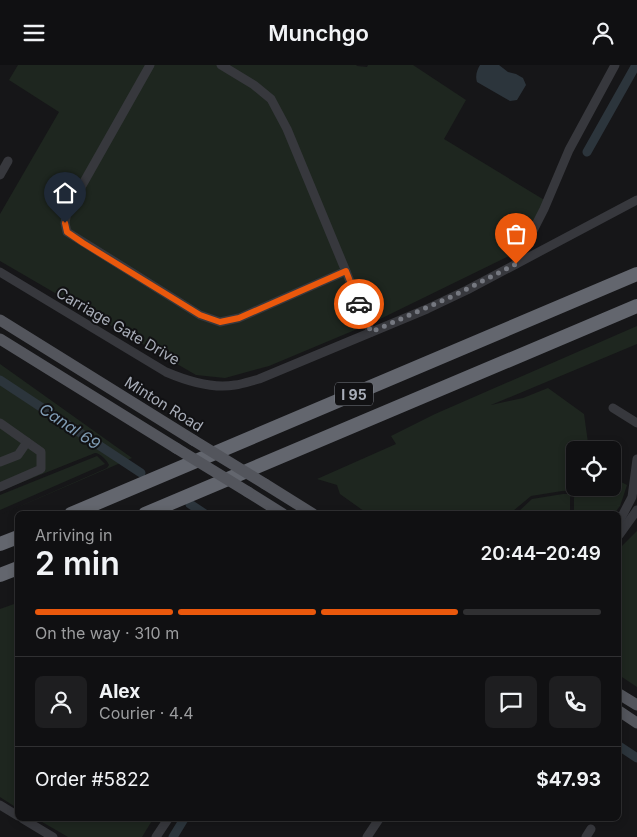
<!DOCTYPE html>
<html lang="en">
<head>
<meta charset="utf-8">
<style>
	body { margin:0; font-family:Inter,sans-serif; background:#1e1e20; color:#f1f3f6; height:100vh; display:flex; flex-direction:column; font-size:19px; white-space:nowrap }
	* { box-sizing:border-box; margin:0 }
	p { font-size:16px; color:#9c9d9f }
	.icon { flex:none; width:28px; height:28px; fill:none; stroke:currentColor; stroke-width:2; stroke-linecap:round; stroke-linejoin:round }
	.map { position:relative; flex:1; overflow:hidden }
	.drawer { position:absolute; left:15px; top:446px; width:606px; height:310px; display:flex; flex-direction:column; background:#101012; border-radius:8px; box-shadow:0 2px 8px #0003,0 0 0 1px #303032 }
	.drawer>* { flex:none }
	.buttons { position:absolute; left:566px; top:376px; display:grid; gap:10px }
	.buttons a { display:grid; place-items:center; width:55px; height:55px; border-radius:8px; background:#101012; box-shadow:0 2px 8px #0003,0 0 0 1px #303032; font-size:25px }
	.pin { position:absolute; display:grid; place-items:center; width:42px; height:42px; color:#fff; margin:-51px -21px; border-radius:50% 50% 50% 0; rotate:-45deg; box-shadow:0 0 5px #0007 }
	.pin .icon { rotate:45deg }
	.courier { position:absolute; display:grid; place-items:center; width:50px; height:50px; margin:-25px; border:4px solid #ea580c; border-radius:50%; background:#fff; color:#222; box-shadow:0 1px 6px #0007 }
	.summary em { font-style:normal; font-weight:600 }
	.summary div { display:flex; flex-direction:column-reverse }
	.summary { display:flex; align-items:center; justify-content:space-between; height:85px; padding:0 20px }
	h1 { font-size:32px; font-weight:600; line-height:38px }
	.bar { display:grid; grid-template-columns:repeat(4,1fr); gap:8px 5px; align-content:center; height:60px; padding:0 20px }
	.bar i { height:6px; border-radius:4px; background:#303032 }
	.bar .on { background:#ea580c }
	.bar p { grid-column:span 4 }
	.line { display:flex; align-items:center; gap:12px; padding:0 20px; border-top:1px solid #303032 }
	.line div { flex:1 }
	.round { display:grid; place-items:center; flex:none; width:52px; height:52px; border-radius:8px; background:#1e1e20 }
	header { display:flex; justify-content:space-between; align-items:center; height:65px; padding:0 20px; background:#101012; font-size:22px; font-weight:600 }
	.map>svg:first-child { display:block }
	.green { fill:#1e261f }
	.water { fill:#2c353c }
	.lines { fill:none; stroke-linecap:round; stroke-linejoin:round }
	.canal { stroke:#2c353c; stroke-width:9 }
	.minor { stroke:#37383d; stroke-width:9 }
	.major { stroke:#53555c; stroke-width:11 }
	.highway { stroke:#63666e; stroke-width:14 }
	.major-bridge { stroke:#53555c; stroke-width:11 }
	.done { stroke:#757880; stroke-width:5; stroke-dasharray:0 9 }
	.route { stroke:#ea580c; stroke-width:6 }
	.labels { text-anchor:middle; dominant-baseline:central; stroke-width:4; stroke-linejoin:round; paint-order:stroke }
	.shield { fill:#111113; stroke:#7b7e86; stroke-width:1 }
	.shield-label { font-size:14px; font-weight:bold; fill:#a8adb8 }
	.street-label { font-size:15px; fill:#a8adb8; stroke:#111113 }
	.water-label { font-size:16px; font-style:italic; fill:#7f9bb3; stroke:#111113 }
</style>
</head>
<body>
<header><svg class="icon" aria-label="menu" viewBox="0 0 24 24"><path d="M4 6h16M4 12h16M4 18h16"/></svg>Munchgo<svg class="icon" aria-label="person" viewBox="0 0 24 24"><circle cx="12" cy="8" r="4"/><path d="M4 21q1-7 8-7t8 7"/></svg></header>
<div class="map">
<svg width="637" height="772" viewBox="0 0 637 772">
	<rect width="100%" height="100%" fill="#161618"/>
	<g class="green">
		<path d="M18 0H356L357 1 367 2 368 0H413L466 35 444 74 546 136 513 189 374 257 269 301 225 313 196 310 0 196V149L59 47 9 15Z"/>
		<path d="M637 261V279L491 340 523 333 548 323 584 349 589 385H575V422H612L613 413 627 420 620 441 614 449H574V433L577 425 562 426 531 431 513 446 512 449H368L340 429 337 420 317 414 396 379 391 371 435 349Z"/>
		<path d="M0 299 132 393 0 450 107 403 109 400C107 395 100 388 95 388L0 426Z"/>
		<path d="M97 391 105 399 0 445V430Z"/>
		<path d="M563 429H571L570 433V449H516L532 434Z"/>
		<path d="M637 466V622L619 610V484Z"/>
		<path d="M17 538V743L0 732V544Z"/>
		<path d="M37 754H153L142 772H68Z"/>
	</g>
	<path class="water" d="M480 0H499L508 7 516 9 523 13 526 20 517 35 510 36 477 17C475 11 477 5 480 0Z"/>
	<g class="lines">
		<g class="canal">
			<path d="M587 87 636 0"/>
			<path d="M0 315 141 408"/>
			<path d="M190 439 205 449"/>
			<path d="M619 681 637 693"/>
			<path d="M173 772 184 754"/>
		</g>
		<g class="minor">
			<path d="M150 0 67 147 65 158 67 167 200 250 220 257 239 253 346 206"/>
			<path d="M221 0 254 20 271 34 287 64 371 267"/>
			<path d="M0 110 8 96"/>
			<path d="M516 199 544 144 569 85 615 0"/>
			<path d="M0 207 166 307C187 316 212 324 235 320 243 319 251 316 259 314L427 244 467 225 637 135"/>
			<path d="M613 343 637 358"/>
			<path d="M0 358 41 387V404L0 422"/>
			<path d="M0 397 18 390 27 377"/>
			<path d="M619 457 632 432 637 394"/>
			<path d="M619 470 637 445"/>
			<path d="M0 740 18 751"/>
			<path d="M23 754 53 772"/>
			<path d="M156 772 168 754"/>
			<path d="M367 772 379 754"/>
			<path d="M586 772 591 764"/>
		</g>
		<g class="major">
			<path d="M0 255 193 375"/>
			<path d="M0 274 176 383"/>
			<path d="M265 419 313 449"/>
			<path d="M248 427 283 449"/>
			<path d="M619 629 637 640"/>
			<path d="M619 646 637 658"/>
		</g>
		<g class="highway">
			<path d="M71 449 637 209"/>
			<path d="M145 449 637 241"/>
			<path d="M0 479 18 472"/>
			<path d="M0 510 18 503"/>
		</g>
		<g class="major-bridge">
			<path d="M193 375 265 419"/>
			<path d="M176 383 248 427"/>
		</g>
	</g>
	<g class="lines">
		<path class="done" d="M359 239 371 267 453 231 516 199"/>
		<path class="route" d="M65 158 67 167 83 178 200 250 220 257 239 253 346 206 359 239"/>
	</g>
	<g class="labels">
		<rect class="shield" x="335" y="317.5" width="38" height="23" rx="4"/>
		<g class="shield-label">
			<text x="354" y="329">I 95</text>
		</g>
		<g class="street-label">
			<text transform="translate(118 261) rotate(30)">Carriage Gate Drive</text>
			<text transform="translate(164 339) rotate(32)">Minton Road</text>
		</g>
		<g class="water-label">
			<text transform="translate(70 361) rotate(34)">Canal 69</text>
		</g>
	</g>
</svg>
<div class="buttons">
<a><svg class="icon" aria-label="locate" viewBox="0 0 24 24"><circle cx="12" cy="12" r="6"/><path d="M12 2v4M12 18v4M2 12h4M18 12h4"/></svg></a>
</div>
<div class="pin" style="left:516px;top:199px;background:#ea580c"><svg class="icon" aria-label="bag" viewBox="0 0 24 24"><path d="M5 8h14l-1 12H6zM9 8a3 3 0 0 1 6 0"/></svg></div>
<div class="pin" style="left:65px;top:158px;background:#1f2937"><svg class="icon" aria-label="home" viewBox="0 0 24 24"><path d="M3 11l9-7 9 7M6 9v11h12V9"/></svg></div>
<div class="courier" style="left:359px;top:239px"><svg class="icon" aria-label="car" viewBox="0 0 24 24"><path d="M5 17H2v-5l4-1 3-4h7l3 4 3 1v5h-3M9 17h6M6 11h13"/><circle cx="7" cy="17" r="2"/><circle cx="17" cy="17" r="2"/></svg></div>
<section class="drawer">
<div class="summary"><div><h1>2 min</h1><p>Arriving in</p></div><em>20:44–20:49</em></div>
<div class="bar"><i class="on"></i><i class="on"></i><i class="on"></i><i></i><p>On the way · 310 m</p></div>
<div class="line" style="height:90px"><a class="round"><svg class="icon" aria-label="person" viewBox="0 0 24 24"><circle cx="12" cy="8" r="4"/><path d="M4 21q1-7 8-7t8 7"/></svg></a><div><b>Alex</b><p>Courier · 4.4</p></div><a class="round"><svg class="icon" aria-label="chat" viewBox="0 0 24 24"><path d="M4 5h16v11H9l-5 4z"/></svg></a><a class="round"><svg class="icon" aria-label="phone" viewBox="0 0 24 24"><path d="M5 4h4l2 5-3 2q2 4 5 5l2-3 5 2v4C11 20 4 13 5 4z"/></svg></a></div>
<div class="line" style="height:65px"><div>Order #5822</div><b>$47.93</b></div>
</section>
</div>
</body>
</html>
